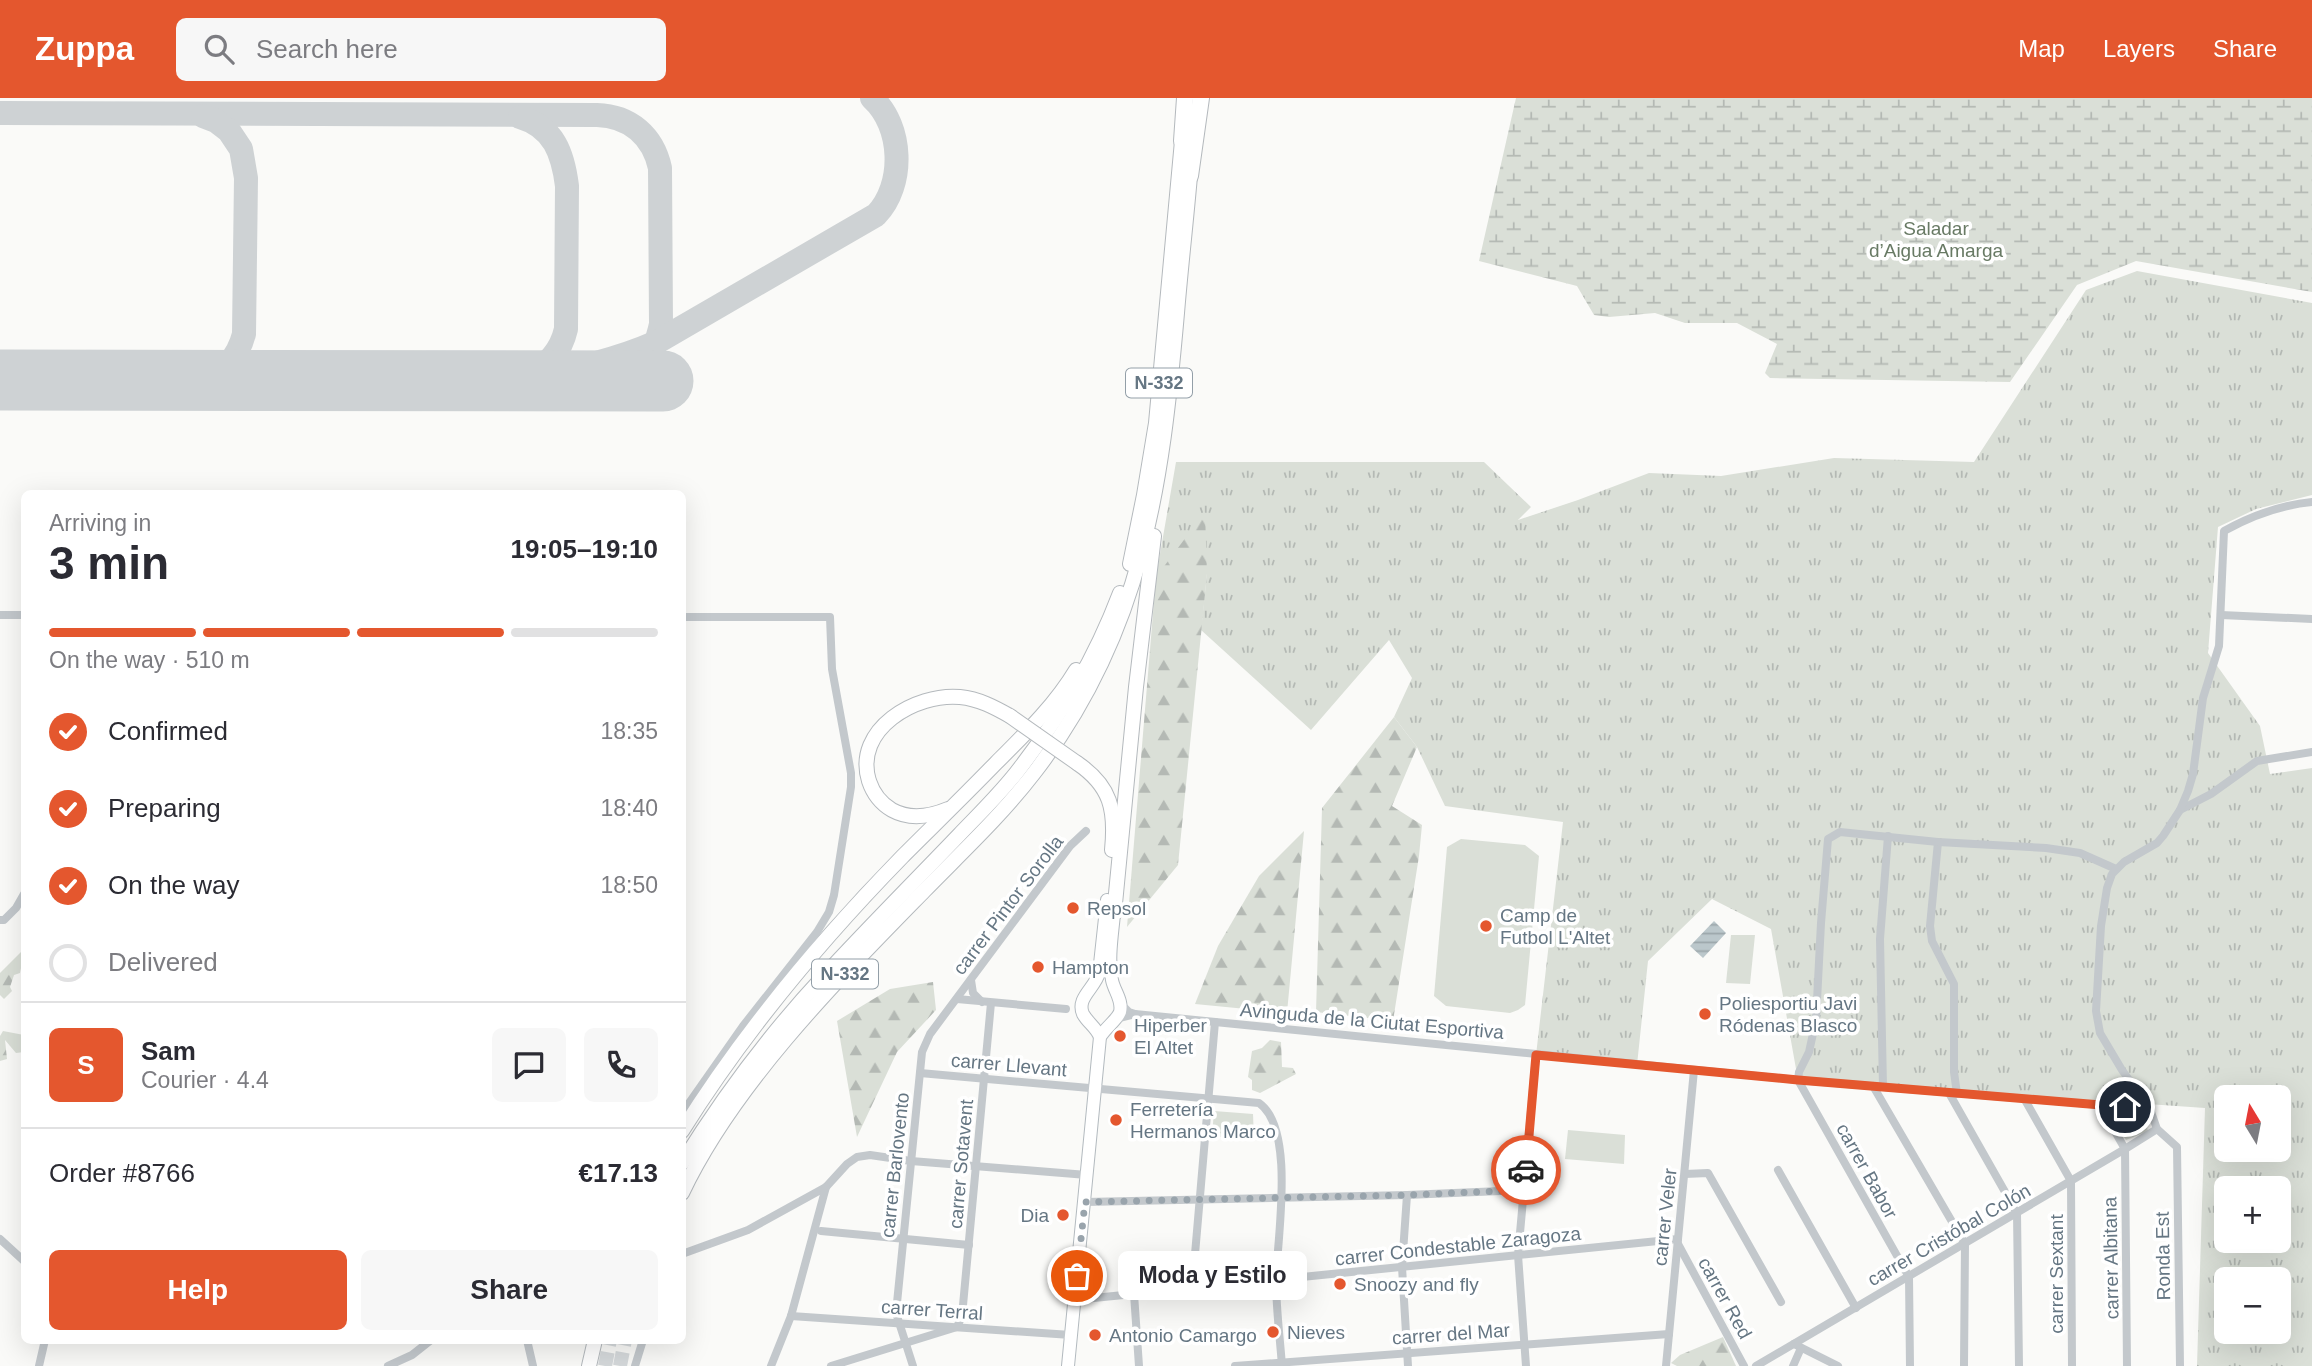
<!DOCTYPE html>
<html lang="en">
<head>
<meta charset="utf-8">
<style>
	body { margin:0; font-family:Helvetica,sans-serif; background:#f7f7f7; color:#2b2b33; height:100vh; display:flex; flex-direction:column; font-size:26px; white-space:nowrap }
	* { box-sizing:border-box; margin:0 }
	p { font-size:23px; color:#7c7c81 }
	.icon { flex:none; width:38px; height:38px; fill:none; stroke:currentColor; stroke-width:2; stroke-linecap:round; stroke-linejoin:round }
	.map { position:relative; flex:1; overflow:hidden }
	.sheet { position:absolute; left:21px; top:392px; width:665px; height:854px; display:flex; flex-direction:column; background:#fff; border-radius:10px; box-shadow:0 7px 28px #0002 }
	.sheet>* { flex:none }
	.needle { width:46px; rotate:350deg }
	.tools { position:absolute; left:2214px; top:987px; display:grid; gap:14px }
	.tools a { display:grid; place-items:center; width:77px; height:77px; border-radius:10px; background:#fff; box-shadow:0 7px 28px #0002; font-size:35px }
	.pin { position:absolute; display:grid; place-items:center; width:60px; height:60px; color:#fff; margin:-30px; border:4px solid #fff; border-radius:50%; box-shadow:0 2px 7px #0007 }
	.courier { position:absolute; display:grid; place-items:center; width:70px; height:70px; margin:-35px; border:5px solid #e4572e; border-radius:50%; background:#fff; color:#222; box-shadow:0 2px 9px #0007 }
	.bubble { position:absolute; height:49px; border-radius:10px; background:#fff; box-shadow:0 7px 28px #0002; font-size:23px; font-weight:600; line-height:49px; text-align:center }
	.overview em { font-style:normal; font-weight:600 }
	.overview div { display:flex; flex-direction:column-reverse }
	.overview { display:flex; align-items:center; justify-content:space-between; height:119px; padding:0 28px }
	h1 { font-size:46px; font-weight:600; line-height:52px }
	.bar { display:grid; grid-template-columns:repeat(4,1fr); gap:10px 7px; align-content:center; height:84px; padding:0 28px }
	.bar i { height:9px; border-radius:5px; background:#e1e1e2 }
	.bar .on { background:#e4572e }
	.bar p { grid-column:span 4 }
	.line { display:flex; align-items:center; gap:18px; padding:0 28px; border-top:2px solid #e1e1e2 }
	.line div { flex:1 }
	.round { display:grid; place-items:center; flex:none; width:74px; height:74px; border-radius:10px; background:#f7f7f7 }
	ol { padding:0 28px; list-style:none }
	li { display:flex; align-items:center; gap:21px; height:77px }
	li p { margin-inline-start:auto }
	li .icon { padding:7px; border-radius:50%; background:#e4572e; color:#fff; stroke-width:4 }
	li:last-child { color:#7c7c81 }
	li i { width:38px; height:38px; border:4px solid #e1e1e2; border-radius:50% }
	.primary-button { display:flex; gap:14px; margin-top:auto; padding:14px 28px }
	.primary-button a { flex:1; height:80px; border-radius:10px; background:#e4572e; color:#fff; font-size:28px; font-weight:600; line-height:80px; text-align:center }
	.primary-button a+a { background:#f7f7f7; color:#2b2b33 }
	header { display:flex; align-items:center; gap:42px; box-sizing:border-box; height:98px; padding:0 35px; background:#e4572e; color:#fff }
	header strong { font-size:33px }
	nav { display:flex; gap:38px; margin-inline-start:auto; font-size:24px }
	.search { width:490px; height:63px; background:#f7f7f7; display:flex; align-items:center; gap:18px; box-sizing:border-box; padding:0 24px; border-radius:10px; color:#7c7c81; font-size:26px }
	.map>svg:first-child { display:block }
	.grass { fill:url(#grass-tufts); fill-rule:evenodd }
	.forest { fill:url(#forest-firs) }
	.wetland { fill:url(#wetland-marsh) }
	.pitch { fill:#dadfd7 }
	.water { fill:url(#water-rules) }
	.lines { fill:none; stroke-linecap:round; stroke-linejoin:round }
	.taxiway { stroke:#ced2d4; stroke-width:24 }
	.runway { stroke:#ced2d4; stroke-width:61 }
	.trunk-tunnel { stroke:#d5d9db; stroke-width:14; stroke-dasharray:14 7; stroke-linecap:butt }
	.secondary-casing { stroke:#b3babf; stroke-width:14 }
	.trunk-casing { stroke:#b4b9bd; stroke-width:16 }
	.motorway-casing { stroke:#b4b9bd; stroke-width:18 }
	.minor { stroke:#c3c8cc; stroke-width:8 }
	.secondary { stroke:#fff; stroke-width:12 }
	.trunk { stroke:#fff; stroke-width:14 }
	.motorway { stroke:#fff; stroke-width:16 }
	.trunk-bridge-casing { stroke:#b4b9bd; stroke-width:16; stroke-linecap:butt }
	.trunk-bridge { stroke:#fff; stroke-width:14 }
	.done { stroke:#99a4ac; stroke-width:7; stroke-dasharray:0 12.6 }
	.route { stroke:#e4572e; stroke-width:9 }
	.poi-dot { fill:#e4572e; stroke:#fff; stroke-width:2.5 }
	.labels { text-anchor:middle; dominant-baseline:central; stroke-width:7; stroke-linejoin:round; paint-order:stroke }
	.shield { fill:#fff; stroke:#939fa8; stroke-width:2 }
	.shield-label { font-size:18px; font-weight:bold; fill:#657683 }
	.park-label { font-size:19px; fill:#687a64; stroke:#fff }
	.street-label { font-size:19px; fill:#657683; stroke:#fff }
	.poi-label { font-size:19px; fill:#657683; stroke:#fff; text-anchor:start }
</style>
</head>
<body>
<header>
<strong>Zuppa</strong>
<div class="search"><svg class="icon" aria-label="search" viewBox="0 0 24 24"><circle cx="10" cy="10" r="6"/><path d="M15 15l6 6"/></svg>Search here</div>
<nav><a>Map</a><a>Layers</a><a>Share</a></nav>
</header>
<div class="map">
<svg width="2312" height="1268" viewBox="0 0 2312 1268">
	<defs>
		<pattern id="grass-tufts" width="24" height="20" patternUnits="userSpaceOnUse" patternTransform="scale(1.75)"><rect width="24" height="20" fill="#dadfd7"/><path d="M3 7l-1-3M5 7V3M7 7l1-3M15 17l-1-3M17 17v-4M19 17l1-3" fill="none" stroke="#b4b9b4"/></pattern>
		<pattern id="forest-firs" width="22" height="20" patternUnits="userSpaceOnUse" patternTransform="scale(1.75)"><rect width="22" height="20" fill="#dadfd7"/><path d="M5 1l3.5 6h-7zM16 11l3.5 6h-7z" fill="#b4b9b4"/></pattern>
		<pattern id="wetland-marsh" width="20" height="14" patternUnits="userSpaceOnUse" patternTransform="scale(1.75)"><rect width="20" height="14" fill="#dadfd7"/><path d="M1 5h8M5 5V1M11 12h8M15 12V8" fill="none" stroke="#b4b9b4"/></pattern>
		<pattern id="water-rules" width="6" height="5" patternUnits="userSpaceOnUse" patternTransform="scale(1.75)"><rect width="6" height="5" fill="#bbc7cb"/><path d="M0 2.5h6" fill="none" stroke="#9ca6aa"/></pattern>
	</defs>
	<rect width="100%" height="100%" fill="#fafaf8"/>
	<path class="grass" d="M2137 173 2312 205V397L2256 411 2218 429 2208 555 2260 628 2270 676 2312 670V1268H2197L2205 1010 1798 982 1771 831 1712 801 1648 863 1637 967 1536 957 1563 724 1445 708 1417 649 1394 619 1412 580 1389 542 1311 632 1201 532 1207 476 1156 479 1176 364H1484L1531 409 1518 422 1578 402 1649 375 1721 378 1834 360 1974 364 2086 192ZM2226 999H2278V1052H2226ZM2226 1090H2278V1143H2226ZM2226 1181H2278V1234H2226Z"/>
	<g class="forest">
		<path d="M1205 414 1207 476 1178 767 1127 829 1156 479Z"/>
		<path d="M1394 619 1417 649 1392 708 1422 727 1419 758 1393 923 1316 914 1322 710Z"/>
		<path d="M1304 733 1287 915 1195 906 1218 848 1259 778Z"/>
		<path d="M24 851V865H22L20 875 14 877 10 889 12 893 4 901 0 897V875Z"/>
		<path d="M933 884 936 912 897 954 857 1039 837 923 890 891Z"/>
		<path d="M3 933 24 937V954L16 955 5 942 7 961 0 963V938Z"/>
		<path d="M1270 942 1281 944 1282 969 1293 970 1296 976 1260 995 1252 992V982L1248 979 1252 953 1262 950Z"/>
		<path d="M2119 1013 2144 1018 2148 1033 2126 1042 2110 1017Z"/>
		<path d="M1723 1239 1736 1268H1677L1671 1265 1680 1257Z"/>
	</g>
	<path class="wetland" d="M1516 0H2312V194L2136 163 2077 187 2010 284 1770 280 1765 275 1777 246 1737 225H1685L1655 215 1609 219 1594 217 1577 188 1479 163Z"/>
	<g class="pitch">
		<path d="M1461 741 1525 747 1539 758 1525 907 1518 912 1510 915 1446 908 1434 898 1447 749Z"/>
		<path d="M1731 837H1755L1750 886 1726 885Z"/>
		<path d="M1214 1013 1253 1016 1254 1041 1212 1038Z"/>
		<path d="M1568 1032 1625 1037 1624 1066 1565 1061Z"/>
	</g>
	<path class="water" d="M1714 823 1726 835 1703 860 1690 848Z"/>
	<g class="lines">
		<g class="taxiway">
			<path d="M0 15 597 17C630 18 653 38 660 70L661 226C653 262 641 278 603 283"/>
			<path d="M520 19C554 29 563 56 567 88L566 231C561 253 548 268 527 277"/>
			<path d="M200 283C224 273 237 262 244 236L246 80 241 51 229 33 216 23 203 18"/>
			<path d="M516 283C564 273 612 264 657 244L876 117C905 87 903 28 872 0"/>
		</g>
		<path class="runway" d="M0 282 663 283"/>
		<g class="trunk-tunnel">
			<path d="M605 1268 610 1242"/>
			<path d="M620 1268 625 1242"/>
		</g>
		<g class="secondary-casing">
			<g id="secondary">
				<path d="M1100 939C1096 929 1088 925 1083 916 1076 900 1095 890 1099 875L1107 802"/>
				<path d="M1068 1268 1100 939C1106 929 1117 922 1120 914 1123 902 1114 893 1112 882 1108 860 1112 838 1114 816"/>
			</g>
		</g>
		<g class="trunk-casing">
			<g id="trunk">
				<path d="M1130 466 1144 397 1156 325 1183 32"/>
				<path d="M1077 665C1111 688 1116 712 1112 752"/>
				<path d="M948 711C929 719 910 722 892 712 880 705 873 695 869 683 853 631 916 595 960 599 979 601 994 609 1010 618"/>
				<path d="M1114 816 1136 589 1154 438"/>
				<path d="M682 1033C744 934 820 843 902 759 933 728 965 697 996 665 1025 636 1055 607 1076 572"/>
				<path d="M682 1065C723 999 770 936 823 879 868 830 914 784 959 737 980 715 1002 694 1020 670 1063 614 1095 561 1120 495"/>
				<path d="M682 1095C734 985 839 880 924 793 961 755 1001 718 1034 675 1143 534 1162 387 1177 215 1181 166 1187 116 1191 66"/>
				<path d="M589 1268 595 1242"/>
			</g>
		</g>
		<g class="motorway-casing">
			<g id="motorway">
				<path d="M1182 43 1185 0"/>
				<path d="M1190 78 1201 0"/>
			</g>
		</g>
		<g class="minor">
			<path d="M0 517H24"/>
			<path d="M2221 517 2312 521"/>
			<path d="M682 519H830L832 571 851 675V689L834 797 829 814 817 834 743 928 682 1015"/>
			<path d="M2180 712 2211 696 2257 663 2312 654"/>
			<path d="M1938 744 1930 828 1932 843 1954 886V974L1957 996"/>
			<path d="M0 822H4L16 810 24 796"/>
			<path d="M971 882 973 895 982 904"/>
			<path d="M957 901 1066 911"/>
			<path d="M1135 916 1798 982 2150 1011"/>
			<path d="M1115 921 1135 916 1129 914 1121 906"/>
			<path d="M920 975 1259 1005C1296 1031 1277 1141 1276 1182 1276 1210 1280 1240 1282 1268"/>
			<path d="M1873 988 1965 1146 1964 1268"/>
			<path d="M1883 989 1880 841 1888 738"/>
			<path d="M1949 995 2017 1115 2019 1268"/>
			<path d="M2025 1002 2071 1083 2072 1268"/>
			<path d="M2100 1007 2125 1051 2127 1268"/>
			<path d="M1778 1072 1856 1210"/>
			<path d="M1685 1076 1708 1075 1781 1204"/>
			<path d="M1407 1097 1402 1169 1408 1268"/>
			<path d="M1085 1104 1407 1097 1524 1092"/>
			<path d="M821 1133 969 1147"/>
			<path d="M0 1141 24 1163"/>
			<path d="M1678 1146 1744 1268"/>
			<path d="M682 1156 748 1132 826 1089 847 1066 857 1059 870 1057 911 1063 1087 1077"/>
			<path d="M1192 1191 1215 924"/>
			<path d="M1134 1196 1139 1268"/>
			<path d="M1074 1202 1678 1141"/>
			<path d="M791 1218 1071 1237"/>
			<path d="M527 1242 533 1268"/>
			<path d="M1794 1246 1838 1268"/>
			<path d="M39 1268 45 1242"/>
			<path d="M388 1268 412 1257 431 1242"/>
			<path d="M635 1268 643 1242"/>
			<path d="M771 1268 791 1218 826 1089"/>
			<path d="M831 1268 957 1229 962 1218 991 905"/>
			<path d="M913 1268 896 1215 922 954 930 936 1070 748 1086 733"/>
			<path d="M1235 1268 1669 1236"/>
			<path d="M1526 1268 1518 1157 1536 957"/>
			<path d="M1666 1268 1694 972"/>
			<path d="M1756 1268 2125 1051 2157 1031"/>
			<path d="M1793 1268 1801 1250"/>
			<path d="M1910 1268 1909 1179 1798 982 1799 974 1809 954 1816 922 1821 825 1828 741 1840 734 1938 744 2046 750 2080 755 2116 771"/>
			<path d="M2180 1268 2177 1049 2157 1031 2150 1011 2122 972 2100 935 2096 913 2101 828 2107 790 2112 776 2124 764 2157 745 2163 738 2180 712 2188 693 2193 676 2203 600 2219 548 2224 433C2251 418 2281 407 2312 404"/>
		</g>
		<use href="#secondary" class="secondary"/>
		<use href="#trunk" class="trunk"/>
		<use href="#motorway" class="motorway"/>
		<g class="trunk-bridge-casing">
			<path id="trunk-bridge" d="M1010 618 1077 665"/>
		</g>
		<use href="#trunk-bridge" class="trunk-bridge"/>
	</g>
	<g class="lines">
		<path class="done" d="M1077 1178 1085 1104 1407 1097 1524 1092 1526 1072"/>
		<path class="route" d="M1526 1072 1536 957 1798 982 2125 1009"/>
	</g>
	<g class="poi-dot">
		<circle cx="1073" cy="810" r="7"/>
		<circle cx="1486" cy="828" r="7"/>
		<circle cx="1038" cy="869" r="7"/>
		<circle cx="1705" cy="916" r="7"/>
		<circle cx="1120" cy="938" r="7"/>
		<circle cx="1116" cy="1022" r="7"/>
		<circle cx="1063" cy="1117" r="7"/>
		<circle cx="1340" cy="1186" r="7"/>
		<circle cx="1273" cy="1234" r="7"/>
		<circle cx="1095" cy="1237" r="7"/>
	</g>
	<g class="labels">
		<g class="shield">
			<rect x="1126" y="270.5" width="66" height="29" rx="5"/>
			<rect x="812" y="861.5" width="66" height="29" rx="5"/>
		</g>
		<g class="shield-label">
			<text x="1159" y="285">N-332</text>
			<text x="845" y="876">N-332</text>
		</g>
		<g class="park-label">
			<text x="1936" y="130">Saladar<tspan x="1936" dy="22">d’Aigua Amarga</tspan></text>
		</g>
		<g class="street-label">
			<text transform="translate(1008 807) rotate(-53)">carrer Pintor Sorolla</text>
			<text transform="translate(1372 923) rotate(5)">Avinguda de la Ciutat Esportiva</text>
			<text transform="translate(1009 967) rotate(5)">carrer Llevant</text>
			<text transform="translate(961 1066) rotate(-85)">carrer Sotavent</text>
			<text transform="translate(895 1067) rotate(-84)">carrer Barlovento</text>
			<text transform="translate(1867 1073) rotate(61)">carrer Babor</text>
			<text transform="translate(1665 1119) rotate(-84)">carrer Veler</text>
			<text transform="translate(1949 1137) rotate(-30)">carrer Cristóbal Colón</text>
			<text transform="translate(1458 1148) rotate(-6)">carrer Condestable Zaragoza</text>
			<text transform="translate(2163 1158) rotate(-91)">Ronda Est</text>
			<text transform="translate(2111 1160) rotate(-91)">carrer Albitana</text>
			<text transform="translate(2056 1176) rotate(-90)">carrer Sextant</text>
			<text transform="translate(1725 1200) rotate(61)">carrer Red</text>
			<text transform="translate(932 1212) rotate(4)">carrer Terral</text>
			<text transform="translate(1451 1236) rotate(-4)">carrer del Mar</text>
		</g>
		<g class="poi-label">
			<text x="1087" y="810">Repsol</text>
			<text x="1500" y="817">Camp de<tspan x="1500" dy="22">Futbol L'Altet</tspan></text>
			<text x="1052" y="869">Hampton</text>
			<text x="1719" y="905">Poliesportiu Javi<tspan x="1719" dy="22">Ródenas Blasco</tspan></text>
			<text x="1134" y="927">Hiperber<tspan x="1134" dy="22">El Altet</tspan></text>
			<text x="1130" y="1011">Ferretería<tspan x="1130" dy="22">Hermanos Marco</tspan></text>
			<text x="1049" y="1117" text-anchor="end">Dia</text>
			<text x="1354" y="1186">Snoozy and fly</text>
			<text x="1287" y="1234">Nieves</text>
			<text x="1109" y="1237">Antonio Camargo</text>
		</g>
	</g>
</svg>
<div class="tools">
<a><svg class="needle" viewBox="-14 -14 28 28"><path d="M0-13l5 13h-10z" fill="#e53935"/><path d="M0 13l5-13h-10z" fill="#7c7c81"/></svg></a>
<a>+</a>
<a>−</a>
</div>
<div class="pin" style="left:1077px;top:1178px;background:#ea580c"><svg class="icon" aria-label="bag" viewBox="0 0 24 24"><path d="M5 8h14l-1 12H6zM9 8a3 3 0 0 1 6 0"/></svg></div>
<div class="pin" style="left:2125px;top:1009px;background:#1f2937"><svg class="icon" aria-label="home" viewBox="0 0 24 24"><path d="M3 11l9-7 9 7M6 9v11h12V9"/></svg></div>
<div class="courier" style="left:1526px;top:1072px"><svg class="icon" aria-label="car" viewBox="0 0 24 24"><path d="M5 17H2v-5l4-1 3-4h7l3 4 3 1v5h-3M9 17h6M6 11h13"/><circle cx="7" cy="17" r="2"/><circle cx="17" cy="17" r="2"/></svg></div>
<div class="bubble" style="left:1118px;top:1153px;width:189px">Moda y Estilo</div>
<section class="sheet">
<div class="overview"><div><h1>3 min</h1><p>Arriving in</p></div><em>19:05–19:10</em></div>
<div class="bar"><i class="on"></i><i class="on"></i><i class="on"></i><i></i><p>On the way · 510 m</p></div>
<ol>
<li><svg class="icon" aria-label="check" viewBox="0 0 24 24"><path d="M5 12l5 5 9-10"/></svg>Confirmed<p>18:35</p></li>
<li><svg class="icon" aria-label="check" viewBox="0 0 24 24"><path d="M5 12l5 5 9-10"/></svg>Preparing<p>18:40</p></li>
<li><svg class="icon" aria-label="check" viewBox="0 0 24 24"><path d="M5 12l5 5 9-10"/></svg>On the way<p>18:50</p></li>
<li><i></i>Delivered</li>
</ol>
<div class="line" style="height:126px"><b class="round" style="background:#e4572e;color:#fff">S</b><div><b>Sam</b><p>Courier · 4.4</p></div><a class="round"><svg class="icon" aria-label="chat" viewBox="0 0 24 24"><path d="M4 5h16v11H9l-5 4z"/></svg></a><a class="round"><svg class="icon" aria-label="phone" viewBox="0 0 24 24"><path d="M5 4h4l2 5-3 2q2 4 5 5l2-3 5 2v4C11 20 4 13 5 4z"/></svg></a></div>
<div class="line" style="height:91px"><div>Order #8766</div><b>€17.13</b></div>
<div class="primary-button"><a>Help</a><a>Share</a></div>
</section>
</div>
</body>
</html>
